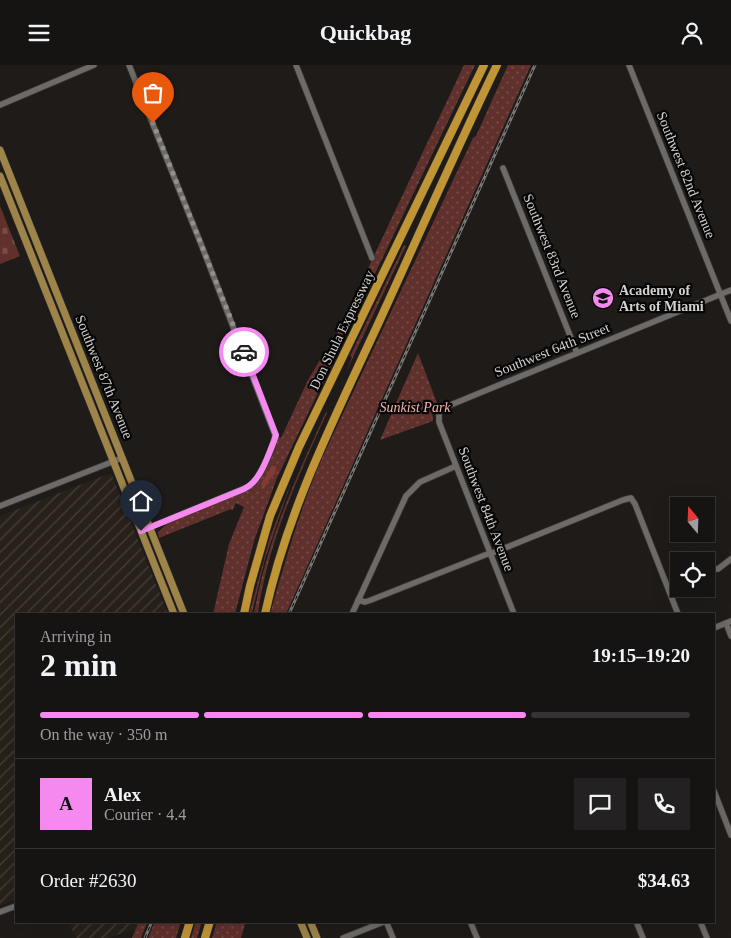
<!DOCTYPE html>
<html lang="en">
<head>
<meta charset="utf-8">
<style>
	body { margin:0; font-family:Georgia,serif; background:#232121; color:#f1f3f6; height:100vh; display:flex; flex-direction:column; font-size:19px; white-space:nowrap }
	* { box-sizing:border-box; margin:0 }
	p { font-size:16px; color:#9e9ea0 }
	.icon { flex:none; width:28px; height:28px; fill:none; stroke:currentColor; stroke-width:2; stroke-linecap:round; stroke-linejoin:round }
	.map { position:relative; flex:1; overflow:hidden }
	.sheet { position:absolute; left:15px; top:548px; width:700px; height:310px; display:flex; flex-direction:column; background:#161413; border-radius:0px; box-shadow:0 5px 20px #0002,0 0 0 1px #353333 }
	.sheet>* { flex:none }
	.needle { width:32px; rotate:341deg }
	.controls { position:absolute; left:670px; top:432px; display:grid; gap:10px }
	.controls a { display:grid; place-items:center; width:45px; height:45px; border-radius:0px; background:#161413; box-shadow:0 5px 20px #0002,0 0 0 1px #353333; font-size:25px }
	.pin { position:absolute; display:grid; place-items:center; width:42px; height:42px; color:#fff; margin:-51px -21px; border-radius:50% 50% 50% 0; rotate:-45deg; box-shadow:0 0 5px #0007 }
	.pin .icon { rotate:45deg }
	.courier { position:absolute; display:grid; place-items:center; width:50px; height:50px; margin:-25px; border:4px solid #f589ef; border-radius:50%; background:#fff; color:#222; box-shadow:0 1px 6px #0007 }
	.head em { font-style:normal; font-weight:600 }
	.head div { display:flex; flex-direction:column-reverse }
	.head { display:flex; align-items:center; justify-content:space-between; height:85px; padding:0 25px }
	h1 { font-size:32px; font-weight:600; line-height:38px }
	.bar { display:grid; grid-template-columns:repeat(4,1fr); gap:8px 5px; align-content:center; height:60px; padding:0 25px }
	.bar i { height:6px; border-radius:4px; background:#353333 }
	.bar .selected { background:#f589ef }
	.bar p { grid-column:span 4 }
	.line { display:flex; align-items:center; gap:12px; padding:0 25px; border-top:1px solid #353333 }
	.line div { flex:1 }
	.round { display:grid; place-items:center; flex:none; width:52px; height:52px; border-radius:0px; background:#232121 }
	header { display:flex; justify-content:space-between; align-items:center; height:65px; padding:0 25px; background:#161413; font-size:22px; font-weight:600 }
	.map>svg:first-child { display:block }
	.industrial { fill:url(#industrial-furrows) }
	.green { fill:url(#green-dots) }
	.forest { fill:url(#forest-crowns) }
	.cemetery { fill:url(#cemetery-stones) }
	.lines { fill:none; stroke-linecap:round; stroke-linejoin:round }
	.minor-casing { stroke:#383735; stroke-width:7 }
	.major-casing { stroke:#383735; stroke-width:8 }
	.highway-casing { stroke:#383735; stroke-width:9 }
	.minor { stroke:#6d6a67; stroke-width:5.5 }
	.major { stroke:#9f8449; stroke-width:7 }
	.highway { stroke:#c09535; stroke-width:8 }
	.rail-casing { stroke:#797775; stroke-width:3 }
	.rail { stroke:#070606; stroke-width:1; stroke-dasharray:4; stroke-linecap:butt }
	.done { stroke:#93918f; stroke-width:5; stroke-dasharray:0 9 }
	.route { stroke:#f589ef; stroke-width:6 }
	.labels { text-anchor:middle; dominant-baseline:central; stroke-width:4.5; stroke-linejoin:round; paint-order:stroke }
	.street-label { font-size:14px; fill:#d2d1cf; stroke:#070606 }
	.poi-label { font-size:14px; font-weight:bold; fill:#d2d1cf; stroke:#070606; text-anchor:start }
	.park-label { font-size:14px; font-style:italic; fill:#f6b4ac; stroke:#070606 }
</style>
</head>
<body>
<header><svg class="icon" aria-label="menu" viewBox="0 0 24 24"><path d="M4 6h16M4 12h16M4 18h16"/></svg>Quickbag<svg class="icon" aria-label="person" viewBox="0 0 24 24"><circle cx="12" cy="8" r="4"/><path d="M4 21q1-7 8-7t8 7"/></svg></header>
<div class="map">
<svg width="731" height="873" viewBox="0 0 731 873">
	<defs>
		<pattern id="industrial-furrows" width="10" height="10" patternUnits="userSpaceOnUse" patternTransform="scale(1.25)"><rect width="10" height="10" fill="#28211a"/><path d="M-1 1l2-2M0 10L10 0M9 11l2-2" fill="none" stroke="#46403a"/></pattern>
		<pattern id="green-dots" width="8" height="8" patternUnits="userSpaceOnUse" patternTransform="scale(1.25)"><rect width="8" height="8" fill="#60302c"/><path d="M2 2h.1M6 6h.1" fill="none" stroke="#764d4a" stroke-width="1.8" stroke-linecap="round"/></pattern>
		<pattern id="forest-crowns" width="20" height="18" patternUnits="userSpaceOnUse" patternTransform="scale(1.25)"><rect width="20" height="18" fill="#823b35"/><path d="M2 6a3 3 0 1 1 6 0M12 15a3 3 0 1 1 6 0" fill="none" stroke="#935651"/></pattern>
		<pattern id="cemetery-stones" width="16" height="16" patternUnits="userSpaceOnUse" patternTransform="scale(1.25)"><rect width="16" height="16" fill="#60302c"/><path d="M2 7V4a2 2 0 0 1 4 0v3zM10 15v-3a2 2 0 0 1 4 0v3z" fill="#764d4a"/></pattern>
	</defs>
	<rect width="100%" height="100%" fill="#1e1b19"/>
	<g class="industrial">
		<path d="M111 408 168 549H16V834L0 841V451Z"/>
		<path d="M68 856H139L135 864 107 873H76Z"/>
	</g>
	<g class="green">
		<path d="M464 0H475L277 413 254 476 235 549H213L229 479 244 442 236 438 232 446 231 444 159 473 158 467 168 458 254 421 278 372 281 373 308 315 323 290 328 288Z"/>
		<path d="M508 0H531L286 549H270C285 496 300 444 322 393L473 73 476 71Z"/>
		<path d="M404 180 406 181 346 307 352 292 350 291Z"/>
		<path d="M418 288 437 338 432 345 433 356 380 375Z"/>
		<path d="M326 347 327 348C298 411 267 480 258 549H254C266 478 296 412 326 347Z"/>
		<path d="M292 415 265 494 252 548 249 549 270 472Z"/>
		<path d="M139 856H148L141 873H132Z"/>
		<path d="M155 856H181L176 873H148Z"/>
		<path d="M196 856H202L197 873H191Z"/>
		<path d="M217 856H246L241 873H212Z"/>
	</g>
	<path class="forest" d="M272 401H276L275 409 272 411 264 423 261 419Z"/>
	<path class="cemetery" d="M0 141 20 191 0 199Z"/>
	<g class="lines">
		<g class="minor-casing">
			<g id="minor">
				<path d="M129 0 201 179 275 370C274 383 259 413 250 421L141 466"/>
				<path d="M296 0 372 193"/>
				<path d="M629 0 731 256"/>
				<path d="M0 40 94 0"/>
				<path d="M503 103 577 288"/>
				<path d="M0 441 122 393"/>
				<path d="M490 489 623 435 631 433 635 439 678 549"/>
				<path d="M708 504H718L731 494"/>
				<path d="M358 535 365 537 371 535 490 488"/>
				<path d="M352 549 406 431 420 417 456 401"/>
				<path d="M514 549 439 357V347L448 341 731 225"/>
				<path d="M726 558 731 571"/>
				<path d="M714 563 731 556"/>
				<path d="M714 726 731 770"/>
				<path d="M0 847 16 841"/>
				<path d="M386 856 393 873"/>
				<path d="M470 856 477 873"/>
				<path d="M636 856 643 873"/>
				<path d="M700 856 707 873"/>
				<path d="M343 873 386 856"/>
			</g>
		</g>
		<g class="major-casing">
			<g id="major">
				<path d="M0 85 184 549"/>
				<path d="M0 111 174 549"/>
				<path d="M300 856 307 873"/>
				<path d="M310 856 317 873"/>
			</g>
		</g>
		<g class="highway-casing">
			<g id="highway">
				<path d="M244 549 250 521 270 451 299 382 484 0"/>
				<path d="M265 549C287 446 335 352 379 257 418 172 456 85 497 0"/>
				<path d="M185 873 190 856"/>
				<path d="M205 873 210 856"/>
			</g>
		</g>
		<use href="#minor" class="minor"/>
		<use href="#major" class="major"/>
		<use href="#highway" class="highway"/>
		<g class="rail-casing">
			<g id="rail">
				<path d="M289 549 535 0"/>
				<path d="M145 873 152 856"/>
			</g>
		</g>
		<use href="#rail" class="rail"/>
	</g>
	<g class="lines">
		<path class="done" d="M153 58 244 287"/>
		<path class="route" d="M141 466 244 424C261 416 267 392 274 376L276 370 244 287"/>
	</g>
	<defs>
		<g id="school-disc" transform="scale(1.125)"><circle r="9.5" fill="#f589ef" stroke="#070606"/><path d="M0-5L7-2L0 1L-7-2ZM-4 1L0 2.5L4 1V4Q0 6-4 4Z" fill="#111"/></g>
	</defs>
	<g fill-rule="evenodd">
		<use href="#school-disc" x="603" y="233"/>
	</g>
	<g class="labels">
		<g class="street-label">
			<text transform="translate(686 110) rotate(68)">Southwest 82nd Avenue</text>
			<text transform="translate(552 191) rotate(68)">Southwest 83rd Avenue</text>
			<text transform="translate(342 265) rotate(-64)">Don Shula Expressway</text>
			<text transform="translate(552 285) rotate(-22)">Southwest 64th Street</text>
			<text transform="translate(104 312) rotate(68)">Southwest 87th Avenue</text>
			<text transform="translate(486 444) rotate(69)">Southwest 84th Avenue</text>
		</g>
		<g class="poi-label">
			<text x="619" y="225">Academy of<tspan x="619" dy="16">Arts of Miami</tspan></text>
		</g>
		<g class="park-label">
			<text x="415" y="342">Sunkist Park</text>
		</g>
	</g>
</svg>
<div class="controls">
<a><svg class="needle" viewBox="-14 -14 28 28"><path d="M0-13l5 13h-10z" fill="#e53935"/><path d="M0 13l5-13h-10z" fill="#9e9ea0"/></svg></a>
<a><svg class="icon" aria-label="locate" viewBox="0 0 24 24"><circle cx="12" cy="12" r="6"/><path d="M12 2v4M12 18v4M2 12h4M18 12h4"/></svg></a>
</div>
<div class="pin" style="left:153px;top:58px;background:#ea580c"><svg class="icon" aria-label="bag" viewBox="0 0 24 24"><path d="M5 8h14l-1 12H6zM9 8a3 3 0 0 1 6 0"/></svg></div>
<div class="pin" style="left:141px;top:466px;background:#1f2937"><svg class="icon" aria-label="home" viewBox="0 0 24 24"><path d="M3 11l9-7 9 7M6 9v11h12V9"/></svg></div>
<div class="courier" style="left:244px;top:287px"><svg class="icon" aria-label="car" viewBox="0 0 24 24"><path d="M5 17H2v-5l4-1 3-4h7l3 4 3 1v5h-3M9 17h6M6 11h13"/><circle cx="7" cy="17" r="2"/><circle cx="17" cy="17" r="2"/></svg></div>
<section class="sheet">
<div class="head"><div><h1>2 min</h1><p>Arriving in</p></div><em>19:15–19:20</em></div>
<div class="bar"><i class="selected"></i><i class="selected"></i><i class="selected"></i><i></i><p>On the way · 350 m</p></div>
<div class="line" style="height:90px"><b class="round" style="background:#f589ef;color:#111">A</b><div><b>Alex</b><p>Courier · 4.4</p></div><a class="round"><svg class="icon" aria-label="chat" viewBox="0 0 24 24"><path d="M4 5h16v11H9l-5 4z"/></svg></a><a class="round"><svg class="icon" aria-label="phone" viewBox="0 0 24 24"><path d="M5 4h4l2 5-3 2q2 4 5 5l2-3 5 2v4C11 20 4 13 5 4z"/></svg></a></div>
<div class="line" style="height:65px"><div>Order #2630</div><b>$34.63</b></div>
</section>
</div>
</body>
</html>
